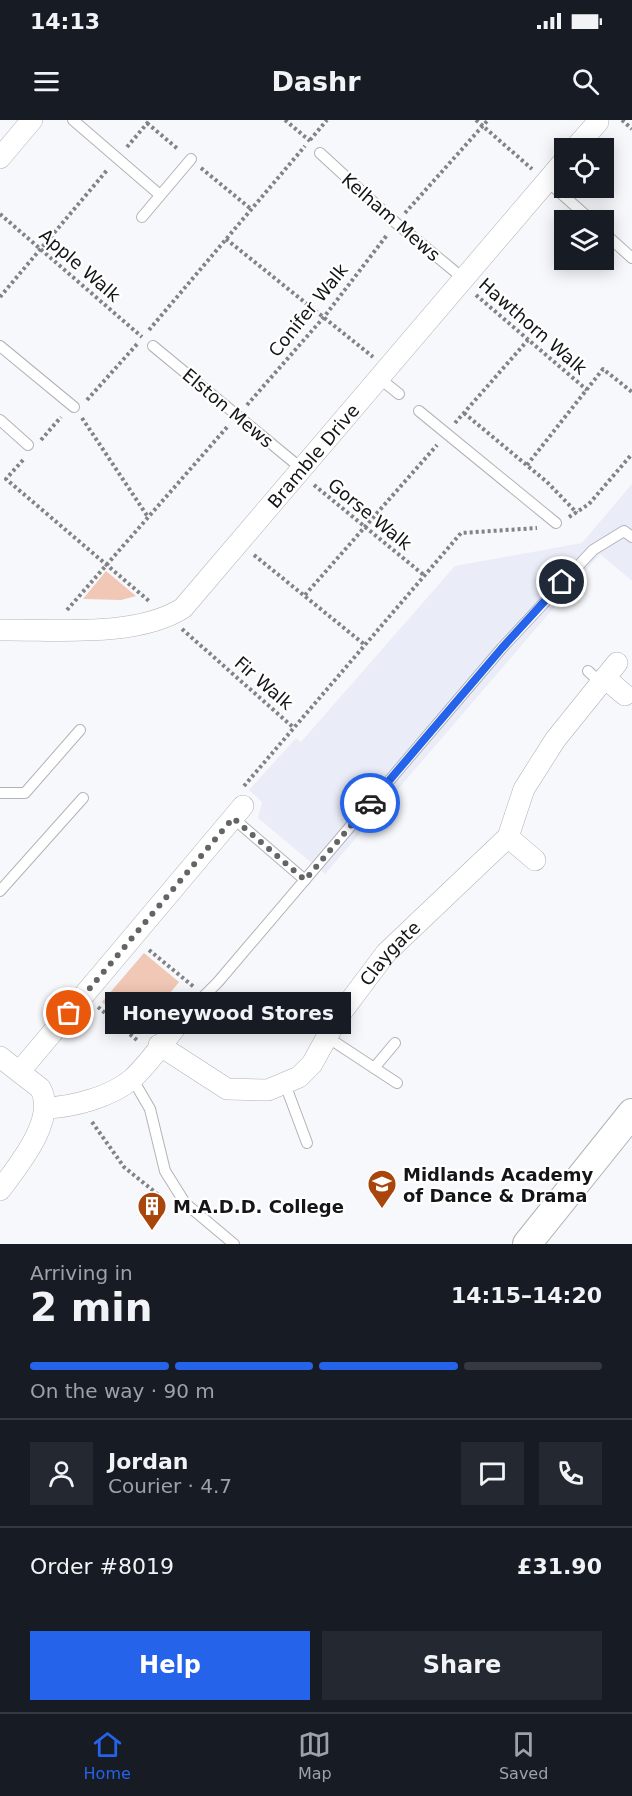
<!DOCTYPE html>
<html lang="en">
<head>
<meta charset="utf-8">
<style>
	body { margin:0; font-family:"DejaVu Sans",sans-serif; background:#242831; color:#f1f3f6; height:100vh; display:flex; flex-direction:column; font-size:22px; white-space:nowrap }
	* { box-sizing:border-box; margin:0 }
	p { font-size:20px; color:#9ea1a6 }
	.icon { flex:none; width:33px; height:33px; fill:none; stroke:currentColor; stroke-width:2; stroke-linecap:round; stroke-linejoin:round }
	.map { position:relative; height:1124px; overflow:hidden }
	.side { display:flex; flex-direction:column; background:#171b24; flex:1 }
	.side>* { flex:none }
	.buttons { position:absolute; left:554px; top:18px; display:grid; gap:12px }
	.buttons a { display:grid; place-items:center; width:60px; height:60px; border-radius:0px; background:#171b24; box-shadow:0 3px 15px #0003; font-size:30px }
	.pin { position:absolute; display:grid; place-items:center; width:51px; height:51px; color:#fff; margin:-26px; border:3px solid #fff; border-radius:50%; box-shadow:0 2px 6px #0007 }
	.courier { position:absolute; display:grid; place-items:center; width:60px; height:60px; margin:-30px; border:4px solid #2563eb; border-radius:50%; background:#fff; color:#222; box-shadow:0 2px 8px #0007 }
	.bubble { position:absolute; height:42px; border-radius:0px; background:#171b24; box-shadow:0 3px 15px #0003; font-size:20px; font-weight:600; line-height:42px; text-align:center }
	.overview em { font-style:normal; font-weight:600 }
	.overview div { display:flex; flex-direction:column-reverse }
	.overview { display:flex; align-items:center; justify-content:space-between; height:102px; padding:0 30px }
	h1 { font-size:39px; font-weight:600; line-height:45px }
	.bar { display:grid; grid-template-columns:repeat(4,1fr); gap:9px 6px; align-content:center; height:72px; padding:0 30px }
	.bar i { height:8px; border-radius:4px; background:#363941 }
	.bar .active { background:#2563eb }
	.bar p { grid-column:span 4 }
	.line { display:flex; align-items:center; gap:15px; padding:0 30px; border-top:2px solid #363941 }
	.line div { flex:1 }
	.round { display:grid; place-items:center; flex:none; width:63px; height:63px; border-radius:0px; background:#242831 }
	.cta { display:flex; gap:12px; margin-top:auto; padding:12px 30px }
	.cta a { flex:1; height:69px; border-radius:0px; background:#2563eb; color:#fff; font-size:24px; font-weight:600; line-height:69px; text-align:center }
	.cta a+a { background:#242831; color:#f1f3f6 }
	.status { display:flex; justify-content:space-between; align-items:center; height:42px; padding:0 30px; background:#171b24; direction:ltr }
	.status svg { height:16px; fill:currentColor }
	header { display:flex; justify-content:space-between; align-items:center; height:78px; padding:0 30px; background:#171b24; font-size:27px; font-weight:600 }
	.menu { display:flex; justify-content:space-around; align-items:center; height:84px; border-top:2px solid #363941; background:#171b24; font-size:16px; color:#9ea1a6 }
	.menu a { display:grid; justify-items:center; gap:3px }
	.menu .active { color:#2563eb }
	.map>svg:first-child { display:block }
	.built { fill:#eaecf7 }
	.green { fill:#f1c7b5 }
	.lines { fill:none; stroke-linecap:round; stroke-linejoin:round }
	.lane-casing { stroke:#b2b3b7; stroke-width:12 }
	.street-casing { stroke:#b2b3b7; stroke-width:22 }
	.secondary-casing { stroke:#b2b3b7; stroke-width:30 }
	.path { stroke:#828386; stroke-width:4; stroke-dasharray:3 3; stroke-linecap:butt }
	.lane { stroke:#fff; stroke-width:10 }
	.street { stroke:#fff; stroke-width:21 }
	.secondary { stroke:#fff; stroke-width:28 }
	.done { stroke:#646467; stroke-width:6; stroke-dasharray:0 10.8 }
	.route { stroke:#2563eb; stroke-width:8 }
	.labels { text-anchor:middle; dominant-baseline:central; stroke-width:4.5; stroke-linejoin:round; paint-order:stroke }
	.street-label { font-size:18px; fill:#151517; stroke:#fff }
	.poi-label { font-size:18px; font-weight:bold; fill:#151517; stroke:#fff; text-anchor:start }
</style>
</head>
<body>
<div class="status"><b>14:13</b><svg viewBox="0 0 49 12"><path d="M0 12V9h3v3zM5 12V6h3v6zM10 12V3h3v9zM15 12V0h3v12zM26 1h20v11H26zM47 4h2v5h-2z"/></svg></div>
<header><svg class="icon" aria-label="menu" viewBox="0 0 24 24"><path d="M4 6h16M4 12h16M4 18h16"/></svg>Dashr<svg class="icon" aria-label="search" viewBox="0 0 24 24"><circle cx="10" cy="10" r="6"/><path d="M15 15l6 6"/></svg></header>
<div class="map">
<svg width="632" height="1124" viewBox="0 0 632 1124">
	<rect width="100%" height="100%" fill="#f7f8fc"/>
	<path class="built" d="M632 364V461L600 434 325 754 258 698 262 682 249 670 296 618 301 622 455 446 582 423Z"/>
	<g class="green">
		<path d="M106 451 136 476 121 480 83 479Z"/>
		<path d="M144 833 179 862 138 912 102 882Z"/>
	</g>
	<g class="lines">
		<g class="lane-casing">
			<g id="lane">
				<path d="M73 0 160 75"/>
				<path d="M320 33 396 103 464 159"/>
				<path d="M547 61 591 100"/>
				<path d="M142 97 191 39"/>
				<path d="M603 112 632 138"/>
				<path d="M0 226 74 287"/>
				<path d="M153 226 302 349"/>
				<path d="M379 258 399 274"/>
				<path d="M419 291 556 403"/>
				<path d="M0 300 28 325"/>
				<path d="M588 551 601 563"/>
				<path d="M0 673H25L80 610"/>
				<path d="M233 698 305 760"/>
				<path d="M0 771 83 678"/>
				<path d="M189 891 218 862 502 528 593 430 624 411 632 417"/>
				<path d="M327 917 397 963"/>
				<path d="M374 948 395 923"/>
				<path d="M132 958 150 989 165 1051 185 1083 234 1124"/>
				<path d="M285 964 307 1023"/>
			</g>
		</g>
		<g class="street-casing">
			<g id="street">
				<path d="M575 28 598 2"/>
				<path d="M0 38 32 0"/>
				<path id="s1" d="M0 510C56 509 136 518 183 488L564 41"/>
				<path d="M605 558 625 575"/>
				<path d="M508 717 535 740"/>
				<path id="s2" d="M159 925 227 969 268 970 299 957 312 944 338 897 386 833 508 717 524 669 555 620 617 543"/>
				<path d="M0 937 40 968C58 998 18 1046 0 1070"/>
				<path d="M20 951 243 686"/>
				<path d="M45 988C73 987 111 977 132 959 151 942 171 911 189 891"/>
			</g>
		</g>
		<g class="secondary-casing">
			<path id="secondary" d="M527 1124 632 993"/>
		</g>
		<g class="path">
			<path d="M285 0 310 21"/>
			<path d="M476 0 532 49"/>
			<path d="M622 0 632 9"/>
			<path d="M147 3 179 30"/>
			<path d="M310 20 327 0"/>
			<path d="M127 27 150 0"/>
			<path d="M201 48 251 89"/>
			<path d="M405 93 488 0"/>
			<path d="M0 94 142 217"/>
			<path d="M226 119 373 237"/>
			<path d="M476 175 587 270"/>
			<path d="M0 177 108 49"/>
			<path d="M149 210 305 26"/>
			<path d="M87 280 138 223"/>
			<path d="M247 285 324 197 387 115"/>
			<path d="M464 293 547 362 577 393"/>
			<path d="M82 298 148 397"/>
			<path d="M455 303 528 220"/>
			<path d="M41 320 61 297"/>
			<path d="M23 340 6 359 149 481"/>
			<path d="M527 345 603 249 632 272"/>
			<path d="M314 365 425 456"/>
			<path d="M569 397 589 384 632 334"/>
			<path d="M254 435 365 525"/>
			<path d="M305 475 437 325"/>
			<path d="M67 490 228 306"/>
			<path d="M182 509 294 608"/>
			<path d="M244 666 461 413 537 408"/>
			<path d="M149 830 194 867"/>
			<path d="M98 887 138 921"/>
			<path d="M92 1002 124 1047 161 1077"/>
		</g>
		<use href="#lane" class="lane"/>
		<use href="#street" class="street"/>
		<use href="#secondary" class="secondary"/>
	</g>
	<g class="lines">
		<path class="done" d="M69 893 233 698 305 760 370 683"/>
		<path class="route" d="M370 683 502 528 562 462"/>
	</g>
	<defs>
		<g id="university-pin" transform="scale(1.5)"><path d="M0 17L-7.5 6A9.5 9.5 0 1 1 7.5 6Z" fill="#a8460c" stroke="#fff"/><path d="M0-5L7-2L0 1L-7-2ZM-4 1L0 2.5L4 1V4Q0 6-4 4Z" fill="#fff"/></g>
		<g id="building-pin" transform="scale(1.5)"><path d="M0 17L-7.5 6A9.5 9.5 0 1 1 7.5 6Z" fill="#a8460c" stroke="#fff"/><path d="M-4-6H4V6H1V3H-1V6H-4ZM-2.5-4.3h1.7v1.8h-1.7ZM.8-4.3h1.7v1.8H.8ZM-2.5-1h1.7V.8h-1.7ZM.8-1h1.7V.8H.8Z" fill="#fff"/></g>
	</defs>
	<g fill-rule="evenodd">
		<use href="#university-pin" x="382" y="1064"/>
		<use href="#building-pin" x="152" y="1086"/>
	</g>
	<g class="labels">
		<g class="street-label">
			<text transform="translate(391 97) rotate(41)">Kelham Mews</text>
			<text transform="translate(80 145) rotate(41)">Apple Walk</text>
			<text transform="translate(308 190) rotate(-51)">Conifer Walk</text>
			<text transform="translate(533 206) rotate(41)">Hawthorn Walk</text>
			<text transform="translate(228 288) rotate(40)">Elston Mews</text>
			<text stroke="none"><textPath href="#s1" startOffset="387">Bramble Drive</textPath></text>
			<text transform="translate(370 394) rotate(39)">Gorse Walk</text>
			<text transform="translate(264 563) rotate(41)">Fir Walk</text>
			<text stroke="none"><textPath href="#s2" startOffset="310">Claygate</textPath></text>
		</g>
		<g class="poi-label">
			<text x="403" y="1054">Midlands Academy<tspan x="403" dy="21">of Dance &amp; Drama</tspan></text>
			<text x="173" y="1086">M.A.D.D. College</text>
		</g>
	</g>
</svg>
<div class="buttons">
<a><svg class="icon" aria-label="locate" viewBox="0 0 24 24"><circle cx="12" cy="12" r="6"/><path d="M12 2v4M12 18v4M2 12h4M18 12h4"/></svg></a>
<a><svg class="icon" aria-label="layers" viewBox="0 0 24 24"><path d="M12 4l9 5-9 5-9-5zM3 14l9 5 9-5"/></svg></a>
</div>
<div class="pin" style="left:69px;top:893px;background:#ea580c"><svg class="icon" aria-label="bag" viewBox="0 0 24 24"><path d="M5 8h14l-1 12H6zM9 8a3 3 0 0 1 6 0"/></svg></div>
<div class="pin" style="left:562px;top:462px;background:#1f2937"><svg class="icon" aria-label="home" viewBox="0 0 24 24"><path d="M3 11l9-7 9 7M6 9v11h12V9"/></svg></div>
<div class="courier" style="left:370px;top:683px"><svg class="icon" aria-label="car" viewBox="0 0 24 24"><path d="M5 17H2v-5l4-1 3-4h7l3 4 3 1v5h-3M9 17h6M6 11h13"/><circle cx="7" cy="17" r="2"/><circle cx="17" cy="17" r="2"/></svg></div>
<div class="bubble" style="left:105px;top:872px;width:246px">Honeywood Stores</div>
</div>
<section class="side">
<div class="overview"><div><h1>2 min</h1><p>Arriving in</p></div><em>14:15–14:20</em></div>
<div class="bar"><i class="active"></i><i class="active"></i><i class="active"></i><i></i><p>On the way · 90 m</p></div>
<div class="line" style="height:108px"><a class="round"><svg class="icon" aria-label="person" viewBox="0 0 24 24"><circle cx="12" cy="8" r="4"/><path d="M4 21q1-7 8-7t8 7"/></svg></a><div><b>Jordan</b><p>Courier · 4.7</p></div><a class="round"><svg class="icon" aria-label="chat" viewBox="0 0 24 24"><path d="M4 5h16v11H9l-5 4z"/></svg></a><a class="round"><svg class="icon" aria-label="phone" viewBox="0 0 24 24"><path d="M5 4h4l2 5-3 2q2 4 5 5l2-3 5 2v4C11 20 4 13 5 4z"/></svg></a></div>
<div class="line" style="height:78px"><div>Order #8019</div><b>£31.90</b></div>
<div class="cta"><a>Help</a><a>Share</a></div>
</section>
<nav class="menu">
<a class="active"><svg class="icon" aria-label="home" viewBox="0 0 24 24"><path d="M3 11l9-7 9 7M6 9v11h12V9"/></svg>Home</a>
<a><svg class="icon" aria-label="map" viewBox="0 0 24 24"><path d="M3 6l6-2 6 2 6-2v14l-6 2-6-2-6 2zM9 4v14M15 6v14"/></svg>Map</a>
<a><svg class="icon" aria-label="saved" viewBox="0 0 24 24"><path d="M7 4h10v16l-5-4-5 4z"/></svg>Saved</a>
</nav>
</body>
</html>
